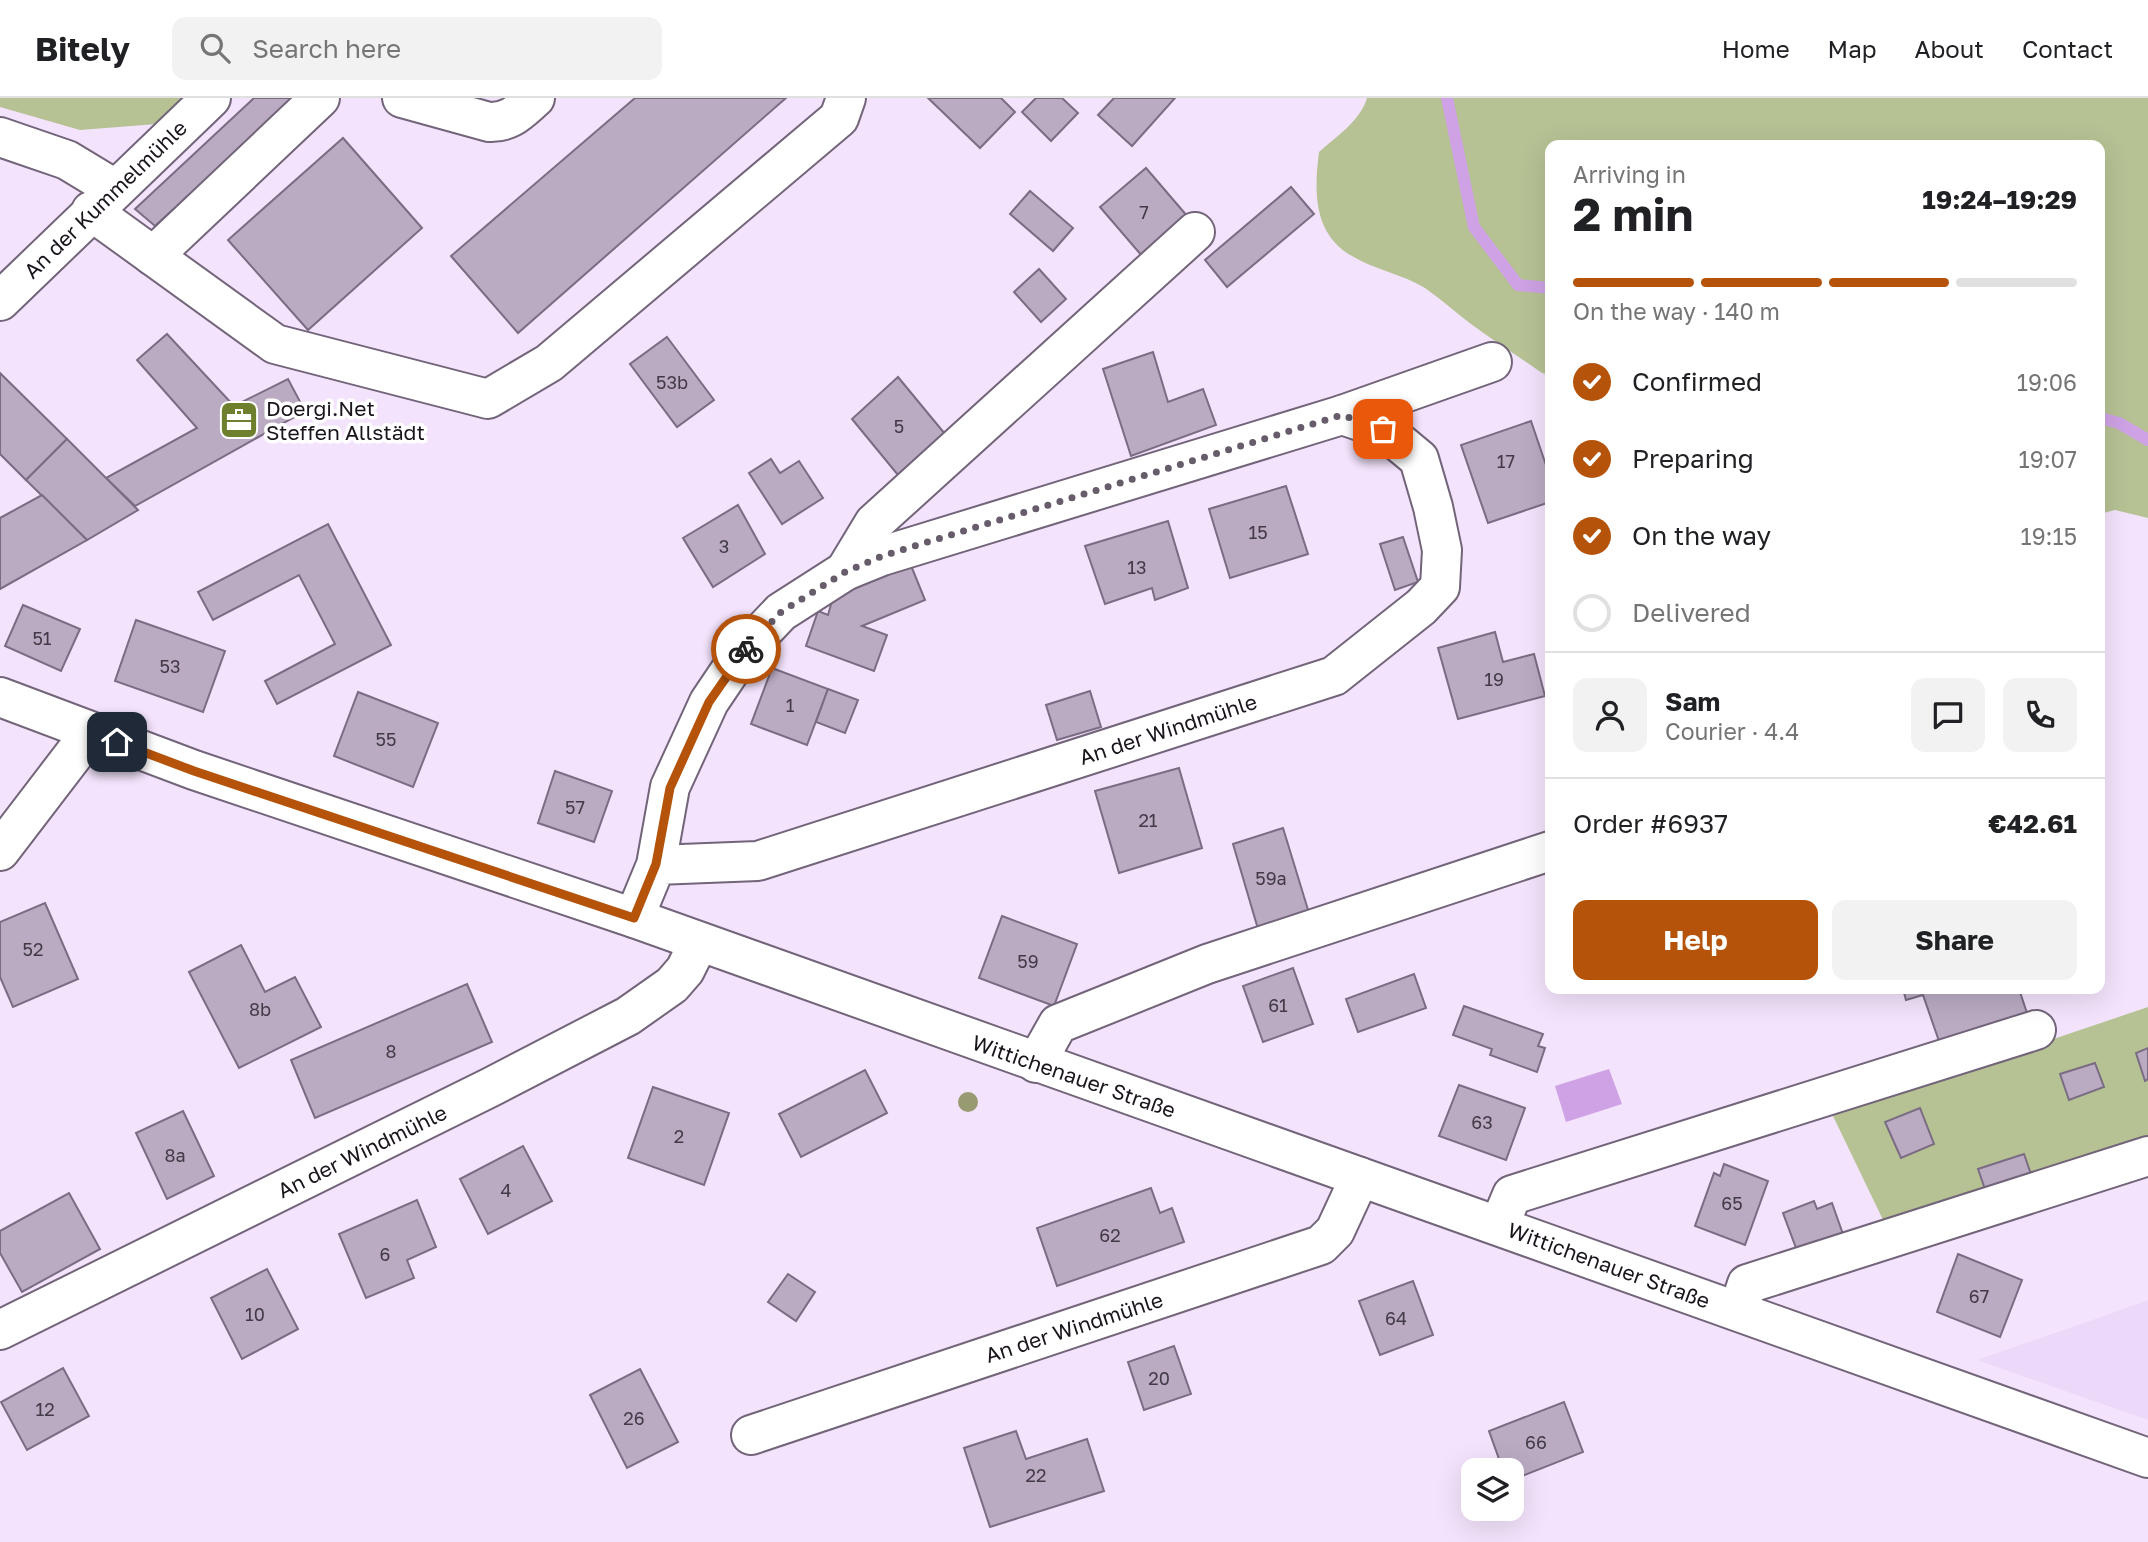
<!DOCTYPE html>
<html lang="en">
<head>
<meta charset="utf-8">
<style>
	body { margin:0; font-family:"Golos Text",sans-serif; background:#f2f2f2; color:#202124; height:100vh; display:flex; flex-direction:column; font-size:26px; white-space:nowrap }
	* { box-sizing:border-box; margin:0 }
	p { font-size:23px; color:#757577 }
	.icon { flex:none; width:38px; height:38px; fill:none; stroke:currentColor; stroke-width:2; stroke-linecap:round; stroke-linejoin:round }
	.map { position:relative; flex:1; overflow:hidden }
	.details { position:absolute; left:1545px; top:42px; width:560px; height:854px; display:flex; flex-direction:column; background:#fff; border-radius:14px; box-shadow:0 7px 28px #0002 }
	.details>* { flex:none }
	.tools { position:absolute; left:1461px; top:1360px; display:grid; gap:14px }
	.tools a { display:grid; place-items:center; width:63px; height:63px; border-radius:14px; background:#fff; box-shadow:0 7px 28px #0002; font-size:35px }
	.pin { position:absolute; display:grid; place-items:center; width:60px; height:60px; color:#fff; margin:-30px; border-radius:14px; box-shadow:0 4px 10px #0006 }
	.courier { position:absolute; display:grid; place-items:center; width:70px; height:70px; margin:-35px; border:5px solid #b45309; border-radius:50%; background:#fff; color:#222; box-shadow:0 2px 9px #0007 }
	.overview em { font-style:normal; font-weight:700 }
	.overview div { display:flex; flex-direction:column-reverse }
	.overview { display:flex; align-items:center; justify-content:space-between; height:119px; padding:0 28px }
	h1 { font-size:46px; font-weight:700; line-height:52px }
	.bar { display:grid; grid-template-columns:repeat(4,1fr); gap:10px 7px; align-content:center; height:84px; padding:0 28px }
	.bar i { height:9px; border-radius:5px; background:#e0e0e0 }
	.bar .on { background:#b45309 }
	.bar p { grid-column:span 4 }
	.line { display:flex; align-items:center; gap:18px; padding:0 28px; border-top:2px solid #e0e0e0 }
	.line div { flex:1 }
	.round { display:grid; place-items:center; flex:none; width:74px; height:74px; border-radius:14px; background:#f2f2f2 }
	ol { padding:0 28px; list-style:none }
	li { display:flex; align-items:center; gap:21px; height:77px }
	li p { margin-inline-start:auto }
	li .icon { padding:7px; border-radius:50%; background:#b45309; color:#fff; stroke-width:4 }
	li:last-child { color:#757577 }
	li i { width:38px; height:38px; border:4px solid #e0e0e0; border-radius:50% }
	.cta { display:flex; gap:14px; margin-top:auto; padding:14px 28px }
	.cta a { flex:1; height:80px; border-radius:14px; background:#b45309; color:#fff; font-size:28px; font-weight:700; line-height:80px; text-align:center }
	.cta a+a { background:#f2f2f2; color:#202124 }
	header { display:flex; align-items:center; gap:42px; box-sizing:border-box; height:98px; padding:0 35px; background:#fff; border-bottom:2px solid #e0e0e0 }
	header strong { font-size:33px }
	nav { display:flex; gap:38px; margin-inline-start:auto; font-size:24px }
	.search { width:490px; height:63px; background:#f2f2f2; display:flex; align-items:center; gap:18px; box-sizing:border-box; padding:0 24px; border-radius:14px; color:#757577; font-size:26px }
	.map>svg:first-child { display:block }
	.built { fill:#ecd8f8 }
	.green { fill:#b6c294 }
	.water { fill:#cea2e5 }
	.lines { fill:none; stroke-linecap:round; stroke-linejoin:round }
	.stream { stroke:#cea2e5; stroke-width:12 }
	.building { fill:#baabc3; stroke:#7a6c82; stroke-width:2 }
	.minor-casing { stroke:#726479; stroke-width:42 }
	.major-casing { stroke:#726479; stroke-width:42 }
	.minor { stroke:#fff; stroke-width:38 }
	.major { stroke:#fff; stroke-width:38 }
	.tree { fill:#989a71 }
	.done { stroke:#665c6a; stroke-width:7; stroke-dasharray:0 12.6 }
	.route { stroke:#b45309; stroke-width:9 }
	.labels { text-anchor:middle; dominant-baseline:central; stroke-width:7; stroke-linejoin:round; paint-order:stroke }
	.number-label { font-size:18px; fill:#423a46 }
	.street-label { font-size:21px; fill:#1a141c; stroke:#fff }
	.poi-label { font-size:21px; fill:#1a141c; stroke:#fff; text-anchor:start }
</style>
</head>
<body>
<header>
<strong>Bitely</strong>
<div class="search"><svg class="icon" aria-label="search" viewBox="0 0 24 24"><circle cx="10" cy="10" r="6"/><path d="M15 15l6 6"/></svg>Search here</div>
<nav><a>Home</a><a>Map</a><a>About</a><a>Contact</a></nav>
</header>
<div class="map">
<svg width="2148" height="1444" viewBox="0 0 2148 1444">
	<rect width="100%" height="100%" fill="#f3e3fc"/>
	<path class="built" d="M2148 1202V1322L1977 1262 2107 1217Z"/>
	<g class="green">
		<path d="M0 0H181L157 26 80 32 0 9Z"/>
		<path d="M1367 0H2148V420L2115 412 2100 416V47H1550V277L1542 275C1518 258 1494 243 1471 226 1456 215 1441 201 1425 190 1402 176 1375 172 1352 158 1313 136 1314 93 1319 54 1336 39 1361 22 1367 0Z"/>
		<path d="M2148 909V1042L1886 1128 1832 1016Z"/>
	</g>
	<path class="water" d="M1609 971 1622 1006 1566 1024 1555 988Z"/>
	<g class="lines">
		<g class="stream">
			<path d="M1447 0 1474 129 1518 187 1550 190"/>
			<path d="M2100 320 2119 325 2148 342"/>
		</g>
	</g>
	<g class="building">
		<path d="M254 0H297L155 128 135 111Z"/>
		<path d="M635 0H786L518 235 451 158Z"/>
		<path d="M928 0H1001L1015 14 980 50Z"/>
		<path d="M1036 0H1062L1078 15 1051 43 1022 14Z"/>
		<path d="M1114 0H1175L1132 48 1098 17Z"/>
		<path d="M343 40 422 130 308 232 228 142Z"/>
		<path d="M1146 70 1188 119 1142 158 1100 109Z"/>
		<path d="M1291 89 1314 116 1227 189 1205 162Z"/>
		<path d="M1030 93 1073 130 1053 153 1010 116Z"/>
		<path d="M1039 171 1066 201 1041 224 1014 194Z"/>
		<path d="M167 236 234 308 288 281 305 313 135 408 106 380 197 330 137 262Z"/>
		<path d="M667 239 714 302 677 329 630 266Z"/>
		<path d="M1153 254 1168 304 1203 291 1216 327 1131 358 1103 271Z"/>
		<path d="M0 275 67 341 26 382 0 356Z"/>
		<path d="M898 279 945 336 898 377 852 321Z"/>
		<path d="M1531 323 1550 379V404L1488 425 1461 347Z"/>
		<path d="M67 341 138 412 87 442 26 382Z"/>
		<path d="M771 361 780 375 799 363 823 400 782 426 749 375Z"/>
		<path d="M1286 388 1308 456 1230 480 1209 411Z"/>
		<path d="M42 397 87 442 0 491V420Z"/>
		<path d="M738 407 765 456 713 489 683 440Z"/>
		<path d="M1168 423 1188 490 1155 502 1152 490 1105 506 1085 448Z"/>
		<path d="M328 426 391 547 277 606 265 583 335 546 299 477 213 522 198 494Z"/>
		<path d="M1403 439 1418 484 1395 492 1380 446Z"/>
		<path d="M910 465 925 502 862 528 887 537 874 573 806 548 818 513 828 517 834 496Z"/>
		<path d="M23 507 80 531 61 573 5 548Z"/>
		<path d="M136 522 225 553 203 614 115 583Z"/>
		<path d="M1495 534 1503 564 1534 556 1545 598 1458 621 1438 550Z"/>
		<path d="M772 570 828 591 807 647 751 626Z"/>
		<path d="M828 591 858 602 845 635 816 624Z"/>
		<path d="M1090 593 1101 629 1057 642 1046 607Z"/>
		<path d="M358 594 438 625 413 689 334 658Z"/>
		<path d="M1179 670 1202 750 1119 775 1095 693Z"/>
		<path d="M555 673 612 693 594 744 538 725Z"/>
		<path d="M1283 730 1309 815 1258 831 1233 746Z"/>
		<path d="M45 805 78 881 13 909 0 879V824Z"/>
		<path d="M1002 818 1077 846 1054 908 979 880Z"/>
		<path d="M241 847 265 894 295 879 321 929 239 970 189 874Z"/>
		<path d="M1293 870 1313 926 1263 944 1243 888Z"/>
		<path d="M1414 876 1426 910 1358 934 1346 901Z"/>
		<path d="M467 886 492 944 315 1020 291 962Z"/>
		<path d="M1903 891H2019L2028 918 1940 946 1923 897 1906 902Z"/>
		<path d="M1464 908 1543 936 1538 948 1545 950 1537 974 1490 957 1492 951 1453 937Z"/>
		<path d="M2148 950V981L2145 983 2136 955Z"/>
		<path d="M2095 965 2104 989 2069 1002 2060 976Z"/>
		<path d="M865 972 887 1015 801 1059 779 1016Z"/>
		<path d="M1459 987 1525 1010 1506 1062 1439 1038Z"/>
		<path d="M653 989 729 1015 704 1087 628 1060Z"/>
		<path d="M1920 1010 1934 1046 1901 1060 1885 1024Z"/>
		<path d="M183 1013 214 1078 167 1101 136 1035Z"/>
		<path d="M523 1048 552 1103 488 1136 460 1081Z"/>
		<path d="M2024 1056 2033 1082 1987 1097 1978 1071Z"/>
		<path d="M1724 1066 1768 1083 1745 1147 1695 1128 1714 1075 1720 1078Z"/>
		<path d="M1151 1090 1160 1115 1172 1110 1184 1144 1057 1188 1037 1130Z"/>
		<path d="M69 1095 100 1151 22 1194 0 1155V1133Z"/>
		<path d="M417 1102 436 1149 407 1162 414 1180 366 1200 339 1136Z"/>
		<path d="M1814 1103 1817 1111 1832 1105 1845 1142 1799 1158 1783 1115Z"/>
		<path d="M1958 1156 2022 1182 2000 1239 1937 1214Z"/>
		<path d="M267 1171 298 1231 242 1261 211 1200Z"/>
		<path d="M788 1176 815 1194 796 1223 768 1204Z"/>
		<path d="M1413 1183 1433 1237 1380 1257 1359 1203Z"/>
		<path d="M1174 1248 1191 1296 1144 1312 1128 1264Z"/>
		<path d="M63 1270 89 1318 27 1352 1 1304Z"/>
		<path d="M640 1271 678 1344 627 1370 590 1297Z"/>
		<path d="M1564 1304 1583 1354 1512 1382V1372H1503L1489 1333Z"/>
		<path d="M1016 1333 1026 1361 1087 1341 1104 1393 990 1429 964 1350Z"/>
	</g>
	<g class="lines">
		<g class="minor-casing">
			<g id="minor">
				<path d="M402 0 489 24C510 25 520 13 535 0"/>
				<path d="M0 39 67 62 115 91"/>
				<path d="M91 113 275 246 488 301 549 265 839 20 846 0"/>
				<path d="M153 158 320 0"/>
				<path d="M0 203 211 0"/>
				<path d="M1342 317 1492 264"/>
				<path d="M845 473 874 425 1195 134"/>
				<path d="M0 753 91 634"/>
				<path d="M634 820 656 767 670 689 709 604 742 555 781 514 845 473 882 458 1342 317 1383 331 1419 361 1433 409 1442 452 1440 489 1421 509 1334 578 758 763 656 767"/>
				<path d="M1036 965 1058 926 1207 866 1550 753"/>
				<path d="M1499 1128 1512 1097 2036 932"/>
				<path d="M1738 1213 1747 1186 2148 1058"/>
				<path d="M0 1232 491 989 628 918 672 887 685 872 699 844"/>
				<path d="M751 1337 1321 1147 1335 1133 1360 1079"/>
			</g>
		</g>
		<g class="major-casing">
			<path id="major" d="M0 599 194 672 634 820 2148 1360"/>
		</g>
		<use href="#minor" class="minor"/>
		<use href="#major" class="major"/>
	</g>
	<circle class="tree" cx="968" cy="1004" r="10"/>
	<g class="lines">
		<path class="done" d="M746 551 781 514 845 474 882 458 1342 317 1383 331"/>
		<path class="route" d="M117 644 194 673 634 820 656 766 670 690 709 604 746 551"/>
	</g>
	<defs>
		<g id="office-square" transform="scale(2.0125)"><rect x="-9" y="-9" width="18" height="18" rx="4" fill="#6e7f2e" stroke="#fff"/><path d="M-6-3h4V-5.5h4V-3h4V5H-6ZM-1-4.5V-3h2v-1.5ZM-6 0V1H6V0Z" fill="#fff"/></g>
	</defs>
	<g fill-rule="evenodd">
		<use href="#office-square" x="239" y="322"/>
	</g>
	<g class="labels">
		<g class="number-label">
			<text x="1144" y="114">7</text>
			<text x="672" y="284">53b</text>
			<text x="899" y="328">5</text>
			<text x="1506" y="363">17</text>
			<text x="1258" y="434">15</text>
			<text x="724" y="448">3</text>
			<text x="1137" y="469">13</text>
			<text x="42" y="540">51</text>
			<text x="170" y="568">53</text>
			<text x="1494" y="581">19</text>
			<text x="790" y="607">1</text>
			<text x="386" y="641">55</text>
			<text x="575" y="709">57</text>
			<text x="1148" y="722">21</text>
			<text x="1271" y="780">59a</text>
			<text x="33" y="851">52</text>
			<text x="1028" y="863">59</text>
			<text x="1278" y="907">61</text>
			<text x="260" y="911">8b</text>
			<text x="391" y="953">8</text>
			<text x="1482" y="1024">63</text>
			<text x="679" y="1038">2</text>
			<text x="175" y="1057">8a</text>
			<text x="506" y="1092">4</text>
			<text x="1732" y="1105">65</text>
			<text x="1110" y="1137">62</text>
			<text x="385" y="1156">6</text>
			<text x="1979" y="1198">67</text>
			<text x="255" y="1216">10</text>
			<text x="1396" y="1220">64</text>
			<text x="1159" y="1280">20</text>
			<text x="45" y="1311">12</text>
			<text x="634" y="1320">26</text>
			<text x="1536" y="1344">66</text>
			<text x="1036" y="1377">22</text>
		</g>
		<g class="street-label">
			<text transform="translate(105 101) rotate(-44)">An der Kummelmühle</text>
			<text transform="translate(1168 631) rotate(-18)">An der Windmühle</text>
			<text transform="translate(1074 978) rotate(19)">Wittichenauer Straße</text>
			<text transform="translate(362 1053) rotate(-26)">An der Windmühle</text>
			<text transform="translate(1609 1167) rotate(20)">Wittichenauer Straße</text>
			<text transform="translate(1074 1229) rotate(-18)">An der Windmühle</text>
		</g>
		<g class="poi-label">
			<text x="266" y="310">Doergi.Net<tspan x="266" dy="24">Steffen Allstädt</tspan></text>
		</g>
	</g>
</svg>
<div class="tools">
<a><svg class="icon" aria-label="layers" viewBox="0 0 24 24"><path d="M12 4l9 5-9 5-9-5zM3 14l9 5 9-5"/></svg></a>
</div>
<div class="pin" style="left:1383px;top:331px;background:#ea580c"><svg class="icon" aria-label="bag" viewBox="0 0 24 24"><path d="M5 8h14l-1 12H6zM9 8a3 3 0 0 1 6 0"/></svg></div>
<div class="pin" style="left:117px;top:644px;background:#1f2937"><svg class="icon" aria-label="home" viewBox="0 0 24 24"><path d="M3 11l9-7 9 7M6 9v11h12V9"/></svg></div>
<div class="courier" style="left:746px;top:551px"><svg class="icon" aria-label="bike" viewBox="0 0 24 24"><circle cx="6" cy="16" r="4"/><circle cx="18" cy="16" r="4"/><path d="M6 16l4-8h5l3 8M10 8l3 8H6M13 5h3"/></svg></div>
<section class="details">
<div class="overview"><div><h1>2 min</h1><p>Arriving in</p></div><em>19:24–19:29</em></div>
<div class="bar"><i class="on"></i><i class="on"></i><i class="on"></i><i></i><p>On the way · 140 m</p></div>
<ol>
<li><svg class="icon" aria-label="check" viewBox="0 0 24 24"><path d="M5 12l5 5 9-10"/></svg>Confirmed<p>19:06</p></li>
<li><svg class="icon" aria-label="check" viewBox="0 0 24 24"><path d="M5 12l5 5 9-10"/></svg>Preparing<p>19:07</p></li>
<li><svg class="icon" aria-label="check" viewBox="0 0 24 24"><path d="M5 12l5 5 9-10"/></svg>On the way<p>19:15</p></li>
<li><i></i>Delivered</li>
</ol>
<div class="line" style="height:126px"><a class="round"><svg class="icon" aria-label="person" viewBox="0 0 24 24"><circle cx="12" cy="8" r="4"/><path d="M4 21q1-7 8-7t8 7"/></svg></a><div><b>Sam</b><p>Courier · 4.4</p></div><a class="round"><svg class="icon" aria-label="chat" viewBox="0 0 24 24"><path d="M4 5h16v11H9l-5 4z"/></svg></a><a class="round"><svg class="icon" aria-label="phone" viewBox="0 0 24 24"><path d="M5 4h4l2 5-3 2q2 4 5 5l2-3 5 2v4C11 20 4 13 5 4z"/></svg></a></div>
<div class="line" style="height:91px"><div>Order #6937</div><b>€42.61</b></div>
<div class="cta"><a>Help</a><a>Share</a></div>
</section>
</div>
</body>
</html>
